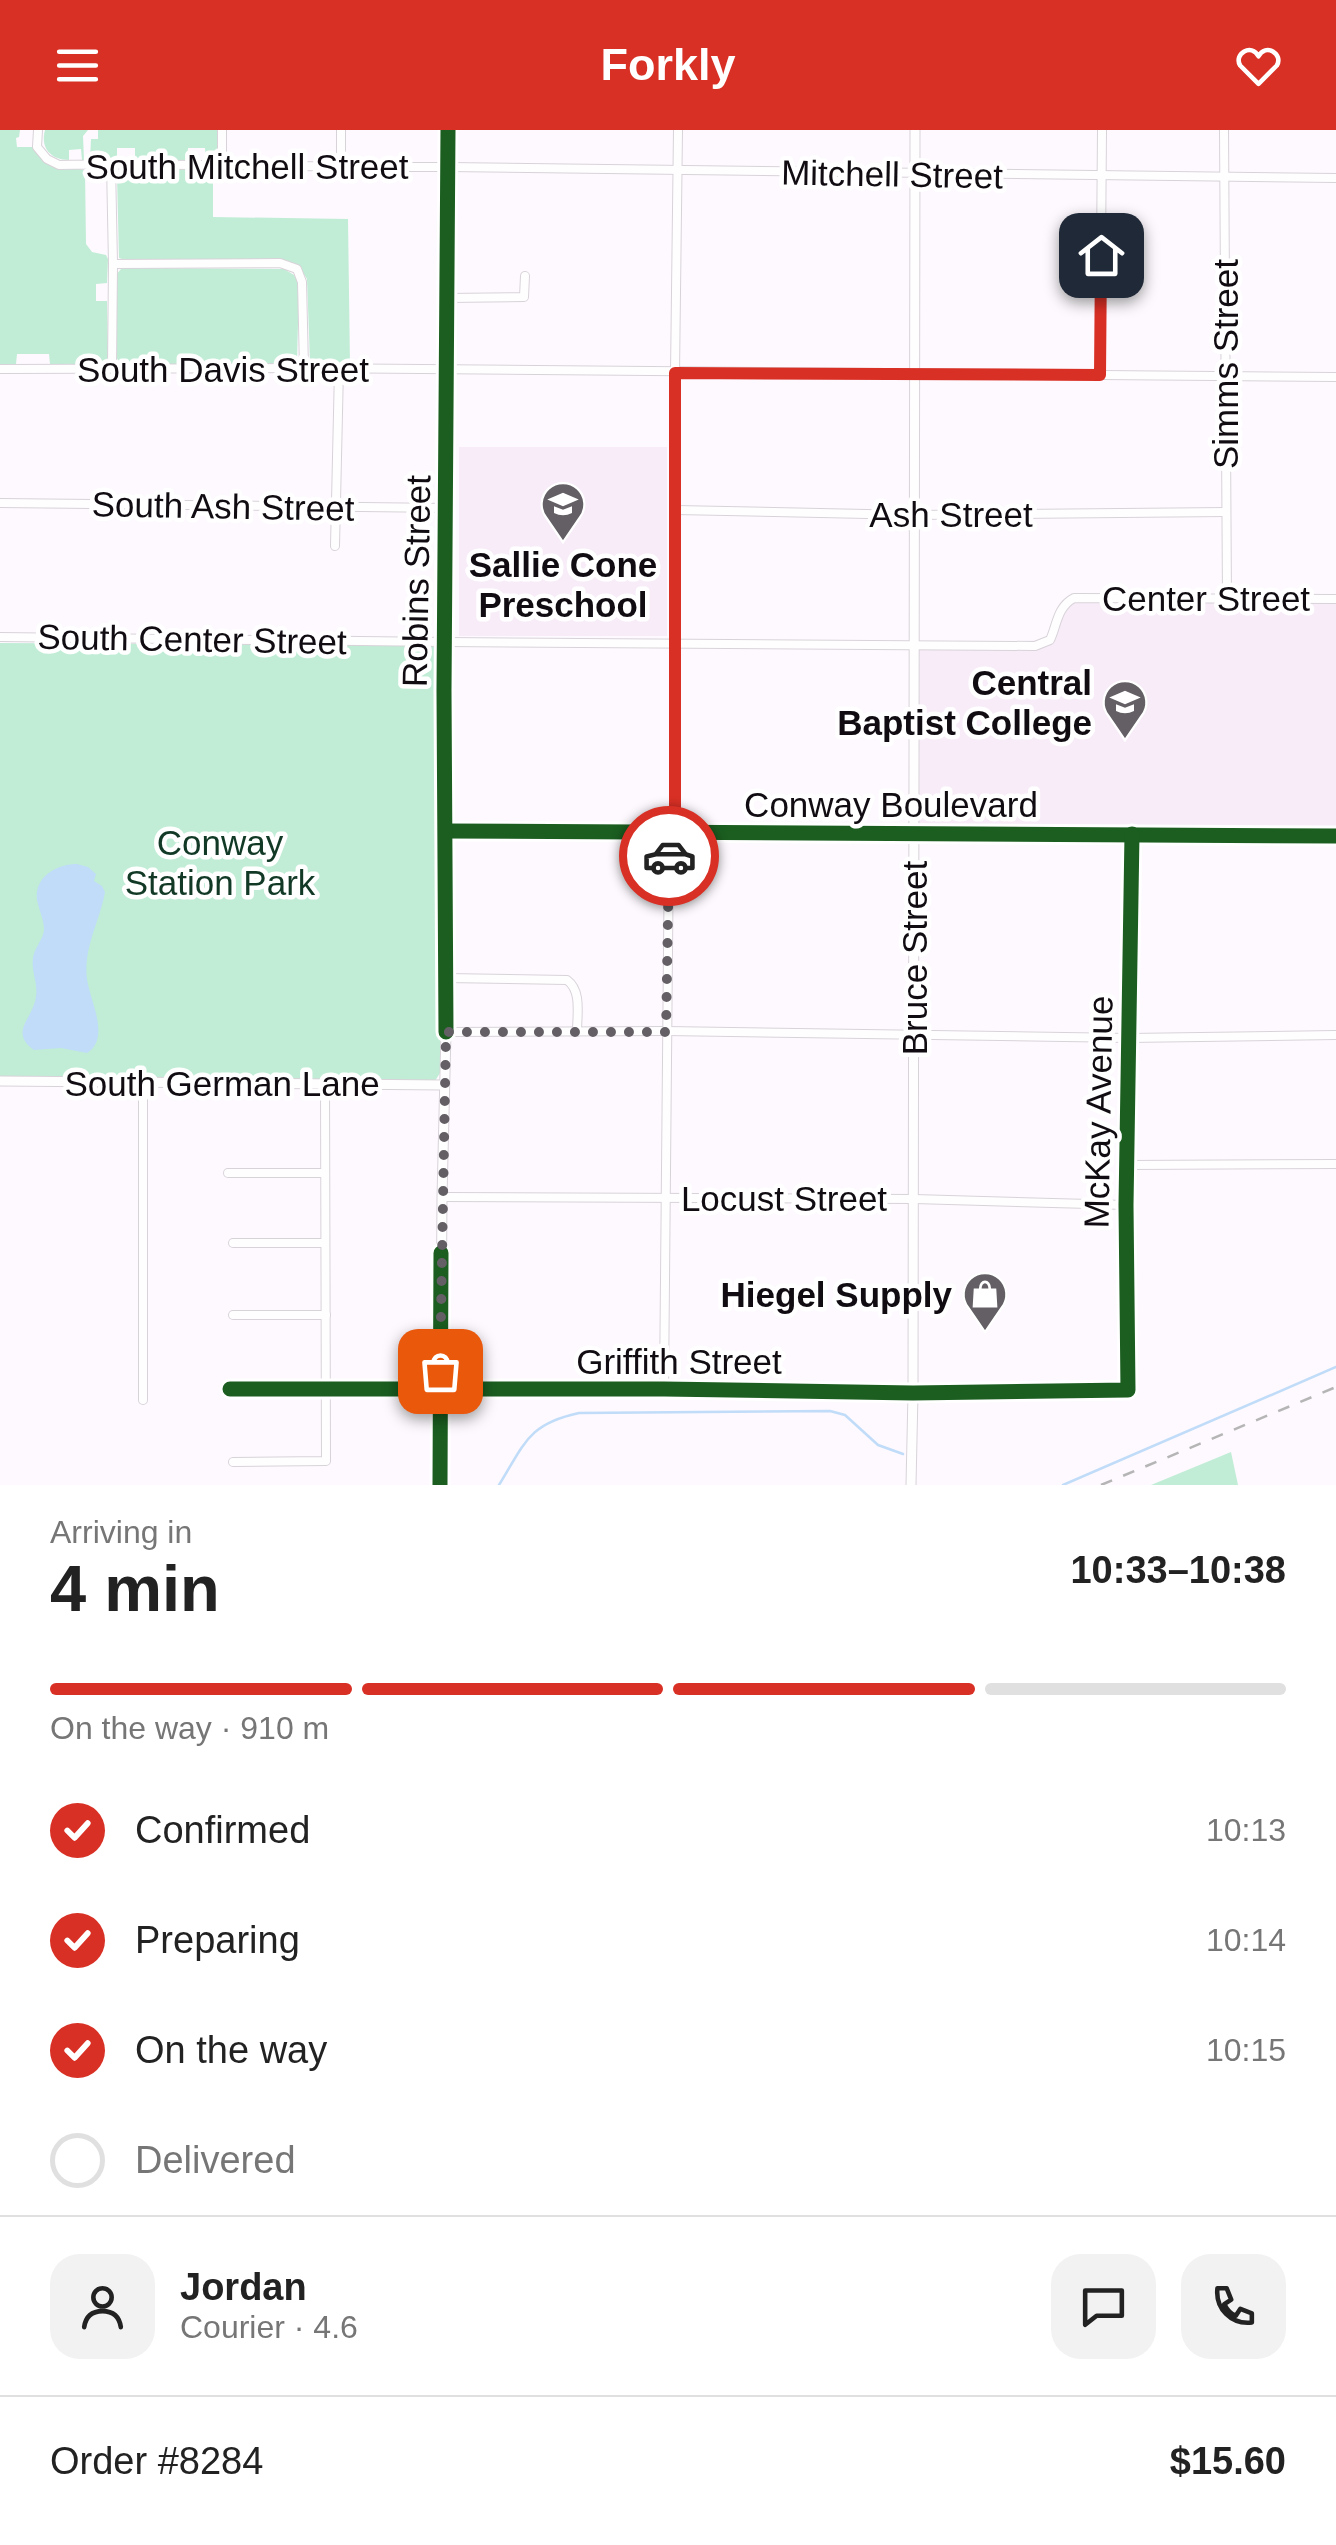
<!DOCTYPE html>
<html lang="en">
<head>
<meta charset="utf-8">
<style>
	body { margin:0; font-family:Helvetica,sans-serif; background:#f2f2f2; color:#222; height:100vh; display:flex; flex-direction:column; font-size:38px; white-space:nowrap }
	* { box-sizing:border-box; margin:0 }
	p { font-size:32px; color:#767676 }
	.icon { flex:none; width:55px; height:55px; fill:none; stroke:currentColor; stroke-width:2; stroke-linecap:round; stroke-linejoin:round }
	.map { position:relative; height:1355px; overflow:hidden }
	.panel { display:flex; flex-direction:column; background:#fff; flex:1 }
	.panel>* { flex:none }
	.pin { position:absolute; display:grid; place-items:center; width:85px; height:85px; color:#fff; margin:-42px; border-radius:20px; box-shadow:0 5px 15px #0006 }
	.courier { position:absolute; display:grid; place-items:center; width:100px; height:100px; margin:-50px; border:8px solid #d93025; border-radius:50%; background:#fff; color:#222; box-shadow:0 2px 12px #0007 }
	.head em { font-style:normal; font-weight:600 }
	.head div { display:flex; flex-direction:column-reverse }
	.head { display:flex; align-items:center; justify-content:space-between; height:170px; padding:0 50px }
	h1 { font-size:65px; font-weight:600; line-height:75px }
	.bar { display:grid; grid-template-columns:repeat(4,1fr); gap:15px 10px; align-content:center; height:120px; padding:0 50px }
	.bar i { height:12px; border-radius:8px; background:#e0e0e0 }
	.bar .selected { background:#d93025 }
	.bar p { grid-column:span 4 }
	.line { display:flex; align-items:center; gap:25px; padding:0 50px; border-top:2px solid #e0e0e0 }
	.line div { flex:1 }
	.round { display:grid; place-items:center; flex:none; width:105px; height:105px; border-radius:30px; background:#f2f2f2 }
	ol { padding:0 50px; list-style:none }
	li { display:flex; align-items:center; gap:30px; height:110px }
	li p { margin-inline-start:auto }
	li .icon { padding:10px; border-radius:50%; background:#d93025; color:#fff; stroke-width:4 }
	li:last-child { color:#767676 }
	li i { width:55px; height:55px; border:5px solid #e0e0e0; border-radius:50% }
	header { display:flex; justify-content:space-between; align-items:center; height:130px; padding:0 50px; background:#d93025; color:#fff; font-size:45px; font-weight:600 }
	.map>svg:first-child { display:block }
	.education { fill:#f7ecf8 }
	.green { fill:#c1edd6 }
	.water { fill:#c0dcf8 }
	.lines { fill:none; stroke-linecap:round; stroke-linejoin:round }
	.stream { stroke:#c0dcf8; stroke-width:2.5 }
	.minor-casing { stroke:#d8d3d9; stroke-width:10 }
	.tertiary-casing { stroke:#d8d3d9; stroke-width:11 }
	.minor { stroke:#fffeff; stroke-width:8 }
	.tertiary { stroke:#fffeff; stroke-width:9 }
	.rail { stroke:#b6b5b6; stroke-width:2.5; stroke-dasharray:12 12; stroke-linecap:butt }
	.cycleway-casing { stroke:#fff; stroke-width:21 }
	.cycleway { stroke:#1b5e20; stroke-width:15 }
	.done { stroke:#635f64; stroke-width:10; stroke-dasharray:0 18 }
	.route { stroke:#d93025; stroke-width:12 }
	.labels { text-anchor:middle; dominant-baseline:central; stroke-width:9; stroke-linejoin:round; paint-order:stroke }
	.street-label { font-size:35px; fill:#100c11; stroke:#fff }
	.poi-label { font-size:35px; font-weight:bold; fill:#100c11; stroke:#fff; text-anchor:end }
	.park-label { font-size:35px; fill:#113926; stroke:#fff }
</style>
</head>
<body>
<header><svg class="icon" aria-label="menu" viewBox="0 0 24 24"><path d="M4 6h16M4 12h16M4 18h16"/></svg>Forkly<svg class="icon" aria-label="heart" viewBox="0 0 24 24"><path d="M12 20l-8-8c-3-5 5-10 8-4 3-6 11-1 8 4z"/></svg></header>
<div class="map">
<svg width="1336" height="1355" viewBox="0 0 1336 1355">
	<rect width="100%" height="100%" fill="#fdf9fe"/>
	<g class="education">
		<rect x="459" y="317" width="208" height="189"/>
		<path d="M1074 468 1336 469V706L914 704V515L1050 510Z"/>
	</g>
	<g class="green">
		<path d="M0 0H20L19 7 16 8 17 17H34C50 43 60 35 85 40L86 114 92 122 106 125 108 129 107 153 96 154V171H107L108 228 100 234H50L49 224H17L16 234H0Z"/>
		<path d="M45 0H88L83 6 84 30H82L81 19 69 20V30C51 30 40 18 45 0Z"/>
		<path d="M98 0H217C217 12 221 28 206 31L205 18H188L187 31H135V18H117V30H90L91 9H98Z"/>
		<path d="M127 39H213V87L348 89 350 236 314 235 310 232 307 149C301 138 295 133 283 130H125L119 128 117 46Z"/>
		<path d="M126 138 284 139 294 145 299 154 297 231 290 236 121 234 116 227V145L121 139Z"/>
		<path d="M0 513 436 515 440 517 442 523 440 943 435 951 0 947Z"/>
		<path d="M1231 1322 1238 1355H1151Z"/>
	</g>
	<path class="water" d="M77 734 88 737 96 744 94 751 102 756 105 762C100 791 83 818 87 849 90 871 111 908 87 923L61 918 34 920C8 902 34 888 36 866 38 853 31 841 33 828 34 818 43 810 44 800 44 790 39 780 37 770 34 746 58 734 77 734Z"/>
	<g class="lines">
		<g class="stream">
			<path d="M499 1355C525 1313 528 1294 579 1283L830 1281 845 1285 878 1315 903 1324"/>
			<path d="M1063 1355 1336 1237"/>
		</g>
		<g class="minor-casing">
			<g id="minor">
				<path d="M38 0 37 17 47 29 59 35C188 33 318 38 448 37L1336 48"/>
				<path d="M222 0V35"/>
				<path d="M1224 0 1227 468"/>
				<path d="M111 34 113 134 112 238"/>
				<path d="M341 38V0"/>
				<path d="M113 134 280 133 297 139 302 152 304 238"/>
				<path d="M448 168 524 167 525 146"/>
				<path d="M0 239 304 238 1336 247"/>
				<path d="M1100 245 1102 0"/>
				<path d="M0 373 447 378"/>
				<path d="M676 380 914 385 1226 382"/>
				<path d="M335 416 339 239"/>
				<path d="M0 507 445 512 1035 516 1050 510C1057 495 1057 477 1074 468L1336 469"/>
				<path d="M446 701 1336 706"/>
				<path d="M446 848 567 850C582 861 577 884 577 902"/>
				<path d="M446 902 666 901 1129 908 1336 905"/>
				<path d="M143 951V1270"/>
				<path d="M1128 1035 1336 1034"/>
				<path d="M228 1043H325"/>
				<path d="M442 1067 914 1069 1126 1075"/>
				<path d="M233 1113H325"/>
				<path d="M233 1185H326"/>
				<path d="M230 1259H664L913 1263 1128 1260 1126 1075 1132 704"/>
				<path d="M664 1259 669 712 675 691V243L678 0"/>
				<path d="M233 1332 326 1331 325 954"/>
			</g>
		</g>
		<g class="tertiary-casing">
			<g id="tertiary">
				<path d="M0 951 444 955"/>
				<path d="M440 1355 442 1067 446 902 444 561 448 0"/>
				<path d="M911 1355 913 1263 915 0"/>
			</g>
		</g>
		<use href="#minor" class="minor"/>
		<use href="#tertiary" class="tertiary"/>
		<path class="rail" d="M1101 1355 1336 1257"/>
		<g class="cycleway-casing">
			<g id="cycleway">
				<path d="M446 701 1336 706"/>
				<path d="M446 902 444 561 448 0"/>
				<path d="M230 1259H664L913 1263 1128 1260 1126 1075 1132 704"/>
				<path d="M440 1355 441 1123"/>
			</g>
		</g>
		<use href="#cycleway" class="cycleway"/>
	</g>
	<g class="lines">
		<path class="done" d="M440 1241 446 902H666L669 726"/>
		<path class="route" d="M669 726V712L675 691V243L1100 245 1101 125"/>
	</g>
	<defs>
		<g id="school-pin" transform="scale(2.25)"><path d="M0 17L-7.5 6A9.5 9.5 0 1 1 7.5 6Z" fill="#635f64" stroke="#fff"/><path d="M0-5L7-2L0 1L-7-2ZM-4 1L0 2.5L4 1V4Q0 6-4 4Z" fill="#fff"/></g>
		<g id="university-pin" transform="scale(2.25)"><path d="M0 17L-7.5 6A9.5 9.5 0 1 1 7.5 6Z" fill="#635f64" stroke="#fff"/><path d="M0-5L7-2L0 1L-7-2ZM-4 1L0 2.5L4 1V4Q0 6-4 4Z" fill="#fff"/></g>
		<g id="shop-pin" transform="scale(2.25)"><path d="M0 17L-7.5 6A9.5 9.5 0 1 1 7.5 6Z" fill="#635f64" stroke="#fff"/><path d="M-5-2.5h2.3a2.7 3.5 0 0 1 5.4 0H5L5.5 6h-11ZM-1.5-2.5h3a1.5 2.3 0 0 0-3 0Z" fill="#fff"/></g>
	</defs>
	<g fill-rule="evenodd">
		<use href="#school-pin" x="563" y="374"/>
		<use href="#university-pin" x="1125" y="572"/>
		<use href="#shop-pin" x="985" y="1164"/>
	</g>
	<g class="labels">
		<g class="street-label">
			<text x="247" y="36">South Mitchell Street</text>
			<text transform="translate(892 44) rotate(1)">Mitchell Street</text>
			<text transform="translate(1225 234) rotate(-90)">Simms Street</text>
			<text x="223" y="239">South Davis Street</text>
			<text transform="translate(223 376) rotate(1)">South Ash Street</text>
			<text x="951" y="384">Ash Street</text>
			<text transform="translate(416 451) rotate(-89)">Robins Street</text>
			<text x="1206" y="468">Center Street</text>
			<text transform="translate(192 509) rotate(1)">South Center Street</text>
			<text x="891" y="674">Conway Boulevard</text>
			<text transform="translate(914 828) rotate(-90)">Bruce Street</text>
			<text x="222" y="953">South German Lane</text>
			<text transform="translate(1098 982) rotate(-89)">McKay Avenue</text>
			<text x="784" y="1068">Locust Street</text>
			<text x="679" y="1231">Griffith Street</text>
		</g>
		<g class="poi-label">
			<text x="563" y="434" text-anchor="middle">Sallie Cone<tspan x="563" dy="40">Preschool</tspan></text>
			<text x="1092" y="552">Central<tspan x="1092" dy="40">Baptist College</tspan></text>
			<text x="952" y="1164">Hiegel Supply</text>
		</g>
		<g class="park-label">
			<text x="220" y="712">Conway<tspan x="220" dy="40">Station Park</tspan></text>
		</g>
	</g>
</svg>
<div class="pin" style="left:440px;top:1241px;background:#ea580c"><svg class="icon" aria-label="bag" viewBox="0 0 24 24"><path d="M5 8h14l-1 12H6zM9 8a3 3 0 0 1 6 0"/></svg></div>
<div class="pin" style="left:1101px;top:125px;background:#1f2937"><svg class="icon" aria-label="home" viewBox="0 0 24 24"><path d="M3 11l9-7 9 7M6 9v11h12V9"/></svg></div>
<div class="courier" style="left:669px;top:726px"><svg class="icon" aria-label="car" viewBox="0 0 24 24"><path d="M5 17H2v-5l4-1 3-4h7l3 4 3 1v5h-3M9 17h6M6 11h13"/><circle cx="7" cy="17" r="2"/><circle cx="17" cy="17" r="2"/></svg></div>
</div>
<section class="panel">
<div class="head"><div><h1>4 min</h1><p>Arriving in</p></div><em>10:33–10:38</em></div>
<div class="bar"><i class="selected"></i><i class="selected"></i><i class="selected"></i><i></i><p>On the way · 910 m</p></div>
<ol>
<li><svg class="icon" aria-label="check" viewBox="0 0 24 24"><path d="M5 12l5 5 9-10"/></svg>Confirmed<p>10:13</p></li>
<li><svg class="icon" aria-label="check" viewBox="0 0 24 24"><path d="M5 12l5 5 9-10"/></svg>Preparing<p>10:14</p></li>
<li><svg class="icon" aria-label="check" viewBox="0 0 24 24"><path d="M5 12l5 5 9-10"/></svg>On the way<p>10:15</p></li>
<li><i></i>Delivered</li>
</ol>
<div class="line" style="height:180px"><a class="round"><svg class="icon" aria-label="person" viewBox="0 0 24 24"><circle cx="12" cy="8" r="4"/><path d="M4 21q1-7 8-7t8 7"/></svg></a><div><b>Jordan</b><p>Courier · 4.6</p></div><a class="round"><svg class="icon" aria-label="chat" viewBox="0 0 24 24"><path d="M4 5h16v11H9l-5 4z"/></svg></a><a class="round"><svg class="icon" aria-label="phone" viewBox="0 0 24 24"><path d="M5 4h4l2 5-3 2q2 4 5 5l2-3 5 2v4C11 20 4 13 5 4z"/></svg></a></div>
<div class="line" style="height:130px"><div>Order #8284</div><b>$15.60</b></div>
</section>
</body>
</html>
